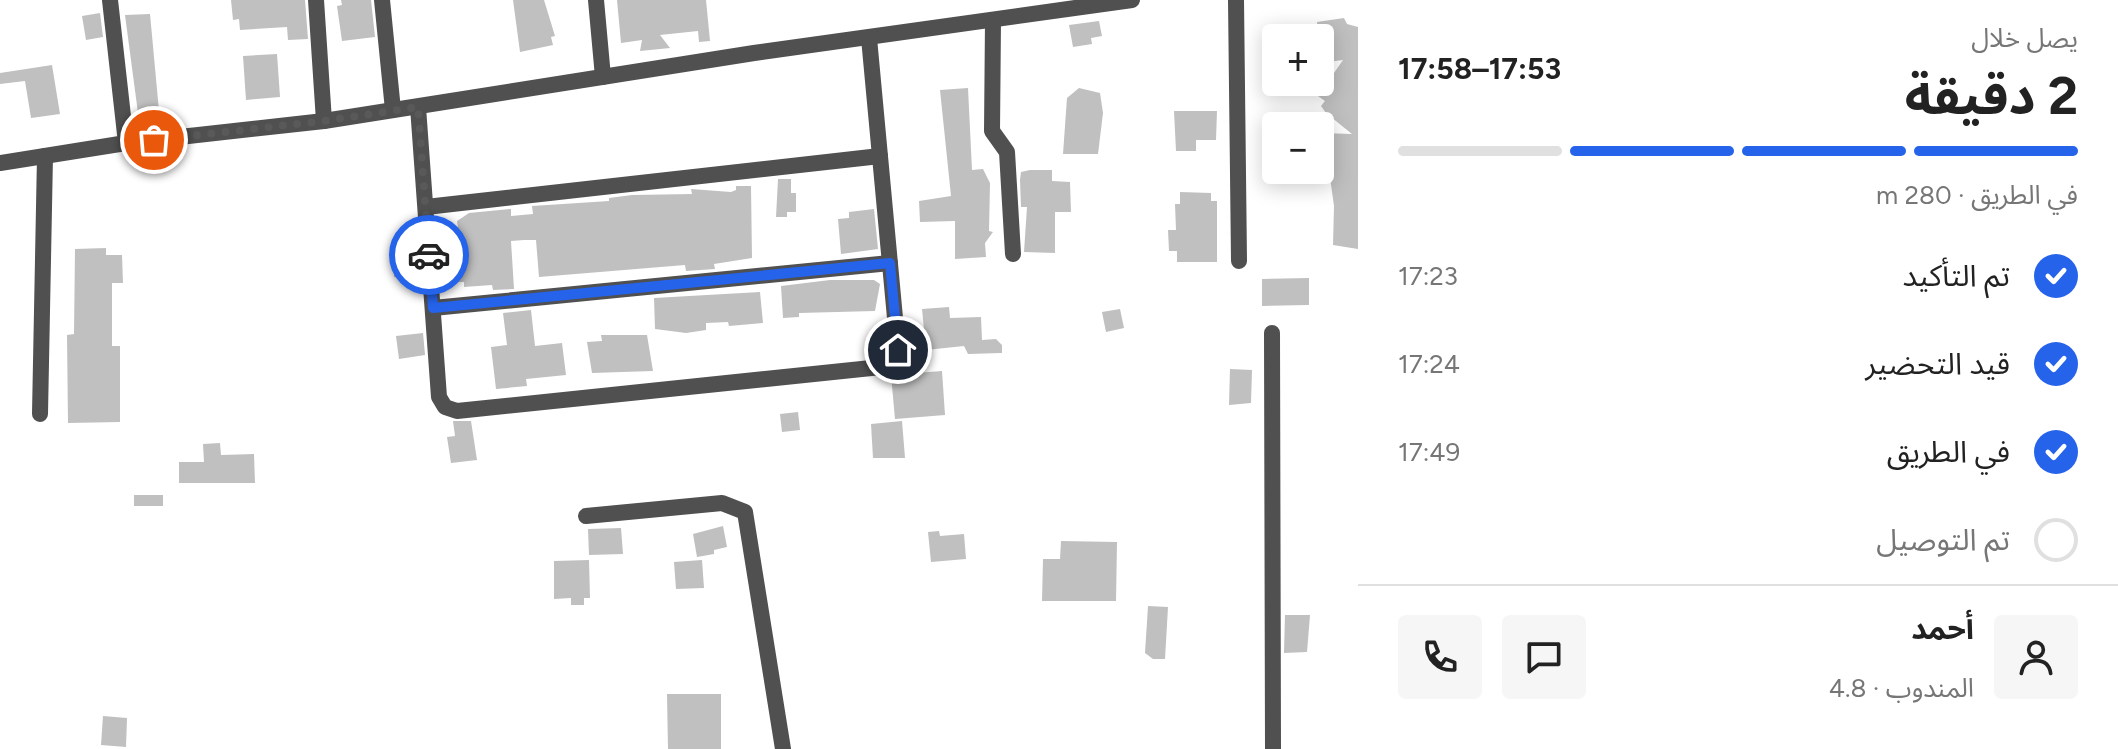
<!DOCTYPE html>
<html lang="ar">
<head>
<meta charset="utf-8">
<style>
	body { margin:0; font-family:Figtree,"Noto Sans Arabic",sans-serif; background:#f6f6f6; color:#222; direction:rtl; height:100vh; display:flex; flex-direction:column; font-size:30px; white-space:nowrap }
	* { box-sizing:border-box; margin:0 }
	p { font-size:26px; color:#767676 }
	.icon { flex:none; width:44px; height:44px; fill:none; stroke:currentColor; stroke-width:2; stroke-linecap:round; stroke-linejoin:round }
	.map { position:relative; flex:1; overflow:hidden; direction:ltr }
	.sheet { display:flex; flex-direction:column; background:#fff; width:760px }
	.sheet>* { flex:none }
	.controls { position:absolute; left:1262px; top:24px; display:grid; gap:16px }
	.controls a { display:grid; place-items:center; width:72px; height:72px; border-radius:8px; background:#fff; box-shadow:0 4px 20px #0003; font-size:40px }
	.pin { position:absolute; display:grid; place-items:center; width:68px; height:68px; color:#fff; margin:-34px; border:4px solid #fff; border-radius:50%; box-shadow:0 2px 8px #0007 }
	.courier { position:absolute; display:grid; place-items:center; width:80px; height:80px; margin:-40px; border:6px solid #2563eb; border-radius:50%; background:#fff; color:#222; box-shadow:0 2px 10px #0007 }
	.summary em { font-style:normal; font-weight:700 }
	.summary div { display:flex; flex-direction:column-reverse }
	.summary { display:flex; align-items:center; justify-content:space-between; height:136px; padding:0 40px }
	h1 { font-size:52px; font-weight:700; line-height:60px }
	.bar { display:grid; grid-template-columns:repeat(4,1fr); gap:12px 8px; align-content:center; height:96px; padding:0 40px }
	.bar i { height:10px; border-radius:6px; background:#e0e0e0 }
	.bar .selected { background:#2563eb }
	.bar p { grid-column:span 4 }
	.line { display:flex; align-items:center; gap:20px; padding:0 40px; border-top:2px solid #e0e0e0 }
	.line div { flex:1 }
	.round { display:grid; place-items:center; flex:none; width:84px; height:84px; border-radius:8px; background:#f6f6f6 }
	ol { padding:0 40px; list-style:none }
	li { display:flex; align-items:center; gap:24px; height:88px }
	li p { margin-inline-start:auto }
	li .icon { padding:8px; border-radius:50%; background:#2563eb; color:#fff; stroke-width:4 }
	li:last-child { color:#767676 }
	li i { width:44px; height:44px; border:4px solid #e0e0e0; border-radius:50% }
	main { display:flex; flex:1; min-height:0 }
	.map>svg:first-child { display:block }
	.building { fill:#c0c0c0 }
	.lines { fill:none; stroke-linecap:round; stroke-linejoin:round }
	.minor { stroke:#505050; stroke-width:16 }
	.done { stroke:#595959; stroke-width:8; stroke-dasharray:0 14.4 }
	.route { stroke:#2563eb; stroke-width:10 }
</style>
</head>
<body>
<main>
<section class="sheet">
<div class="summary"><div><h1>2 دقيقة</h1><p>يصل خلال</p></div><em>17:53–17:58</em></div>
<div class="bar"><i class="selected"></i><i class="selected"></i><i class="selected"></i><i></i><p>في الطريق · 280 m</p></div>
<ol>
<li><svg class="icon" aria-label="check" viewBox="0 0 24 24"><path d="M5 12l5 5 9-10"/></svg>تم التأكيد<p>17:23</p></li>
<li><svg class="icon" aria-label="check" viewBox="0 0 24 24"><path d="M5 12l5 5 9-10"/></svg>قيد التحضير<p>17:24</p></li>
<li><svg class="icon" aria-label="check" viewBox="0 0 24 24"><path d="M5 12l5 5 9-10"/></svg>في الطريق<p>17:49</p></li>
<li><i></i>تم التوصيل</li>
</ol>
<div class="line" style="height:144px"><a class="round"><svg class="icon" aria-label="person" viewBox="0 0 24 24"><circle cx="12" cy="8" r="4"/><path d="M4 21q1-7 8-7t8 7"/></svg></a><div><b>أحمد</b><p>المندوب · 4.8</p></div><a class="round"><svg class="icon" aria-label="chat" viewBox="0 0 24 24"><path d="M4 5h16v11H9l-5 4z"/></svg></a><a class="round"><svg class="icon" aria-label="phone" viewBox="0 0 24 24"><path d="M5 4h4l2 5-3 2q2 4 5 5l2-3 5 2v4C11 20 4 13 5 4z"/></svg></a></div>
</section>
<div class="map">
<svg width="1358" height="749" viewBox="0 0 1358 749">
	<rect width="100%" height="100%" fill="#fff"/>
	<g class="building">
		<path d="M231 0H305L308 39 288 40 287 27 240 30 239 19 233 20Z"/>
		<path d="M341 0H371L375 37 342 41 337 6 342 5Z"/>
		<path d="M513 0H544L555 36 551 37 553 45 520 52Z"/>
		<path d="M617 0H706L710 41 699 42 698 31 660 35 670 48 640 51 642 40 621 43Z"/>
		<path d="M100 13 103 37 86 40 82 16Z"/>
		<path d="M150 14 159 111 138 113 125 15Z"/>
		<path d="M1344 18 1347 24 1358 27V249L1333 245 1334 206 1328 163H1324V153H1320V133L1352 134 1326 113 1321 106 1325 101 1318 96 1343 60 1320 63 1317 22Z"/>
		<path d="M1099 21 1102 36 1091 38 1092 44 1073 47 1069 25Z"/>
		<path d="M277 54 280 97 246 100 243 56Z"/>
		<path d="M52 65 60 114 31 118 25 81 0 84V73Z"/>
		<path d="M968 88 972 170 983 169 990 183 989 231 993 232 985 243 986 257 955 259V221L920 222 919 201 951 196 940 90Z"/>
		<path d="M1079 88 1100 93 1103 113 1098 154H1063L1067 98Z"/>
		<path d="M1174 111H1217L1216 140H1196V151H1176Z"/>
		<path d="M1030 170H1052V181L1070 182 1071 212H1055V253L1024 252 1027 207H1021L1020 180 1021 172Z"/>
		<path d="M778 179H791V193H796V212H787V217H776Z"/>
		<path d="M736 186H751L752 258 714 264 715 269 686 271 685 265 539 277 536 240H524L511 241 514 289 493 290 492 285 464 287V282H455L454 259 462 258 457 221 469 213 511 209V216L533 214 532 206 609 201V198L632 195 692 194 691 189 731 192 736 190Z"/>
		<path d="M1180 192 1211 193V201H1217V262H1177V251H1169L1168 230H1176L1175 204H1180Z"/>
		<path d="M874 209 878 249 841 254 838 219 849 218V212Z"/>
		<path d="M106 248V255H122L123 283H112V346H120V422L68 423 67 335 74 334 75 249Z"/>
		<path d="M418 255V275L394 277 393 257Z"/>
		<path d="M1309 278V305L1262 306V279Z"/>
		<path d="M830 280H874L880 284 875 311 799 313V317L783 318 781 286Z"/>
		<path d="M760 292 763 323 729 326 728 322 706 323V330L686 333 655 329 654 298Z"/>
		<path d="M949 307 950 318 981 317 982 340 996 339 1002 345V353L968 354 964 346 926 350 922 309Z"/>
		<path d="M1120 309 1124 328 1106 332 1102 312Z"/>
		<path d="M531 310 535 346 562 343 566 375 526 379 527 386 496 389 491 347 507 345 503 313Z"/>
		<path d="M423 333 425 355 399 359 396 336Z"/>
		<path d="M601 335H647L653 371 592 373 587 342 602 341Z"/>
		<path d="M1230 369 1252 370 1251 403 1229 405Z"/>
		<path d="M942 371 945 415 895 419 891 375Z"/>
		<path d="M798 412 800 430 782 432 780 414Z"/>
		<path d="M453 421H471L477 460 451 463 447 437 455 436Z"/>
		<path d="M902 421 905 458H873L871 424Z"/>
		<path d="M220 443 221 455 254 454 255 483H179V462H204L203 444Z"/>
		<rect x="134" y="495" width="29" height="11"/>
		<path d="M723 526 727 547 714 550V554L697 557 693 534Z"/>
		<path d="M621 528 623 554 589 555 588 529Z"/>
		<path d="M939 531 940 536 964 534 966 559 931 562 928 532Z"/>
		<path d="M1061 541 1117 542 1116 601H1042L1043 559H1060Z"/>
		<path d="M589 560 590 598H584V605H571V598L554 599V561Z"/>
		<path d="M702 560 704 588 676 589 674 562Z"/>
		<path d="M1148 606 1168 607 1165 659H1153L1145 653Z"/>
		<path d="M1285 615H1310L1307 652 1284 653Z"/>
		<path d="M667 694H721V749H668Z"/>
		<path d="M103 716 127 718 126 747 101 745Z"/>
	</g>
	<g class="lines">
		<g class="minor">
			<path d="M110 0 126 143"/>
			<path d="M316 0 324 121"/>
			<path d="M382 0 393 110"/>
			<path d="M596 0 603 77"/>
			<path d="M1236 0 1239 261"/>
			<path d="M993 21 992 131 1007 152 1013 254"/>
			<path d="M418 107 439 397 445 407 457 411 881 367 893 362 898 350 869 38"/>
			<path d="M0 163 126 143 324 121 754 53 1132 0"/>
			<path d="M426 207 880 156"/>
			<path d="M433 308 890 263"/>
			<path d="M1272 333 1273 749"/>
			<path d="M40 414 45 156"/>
			<path d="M586 516 722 503 745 512 783 749"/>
		</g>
	</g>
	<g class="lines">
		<path class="done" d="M154 140 324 121 418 107 429 255"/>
		<path class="route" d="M429 255 433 308 890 263 898 350"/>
	</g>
</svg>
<div class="controls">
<a>+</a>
<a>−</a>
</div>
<div class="pin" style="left:154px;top:140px;background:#ea580c"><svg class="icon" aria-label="bag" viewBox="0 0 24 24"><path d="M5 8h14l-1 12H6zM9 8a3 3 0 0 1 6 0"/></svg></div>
<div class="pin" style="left:898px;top:350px;background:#1f2937"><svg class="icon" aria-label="home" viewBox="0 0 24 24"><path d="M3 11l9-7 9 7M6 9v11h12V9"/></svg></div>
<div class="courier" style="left:429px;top:255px"><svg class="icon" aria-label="car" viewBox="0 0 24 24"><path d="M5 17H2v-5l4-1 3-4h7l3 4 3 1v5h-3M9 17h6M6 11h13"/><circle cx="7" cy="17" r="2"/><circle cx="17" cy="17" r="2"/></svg></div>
</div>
</main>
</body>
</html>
